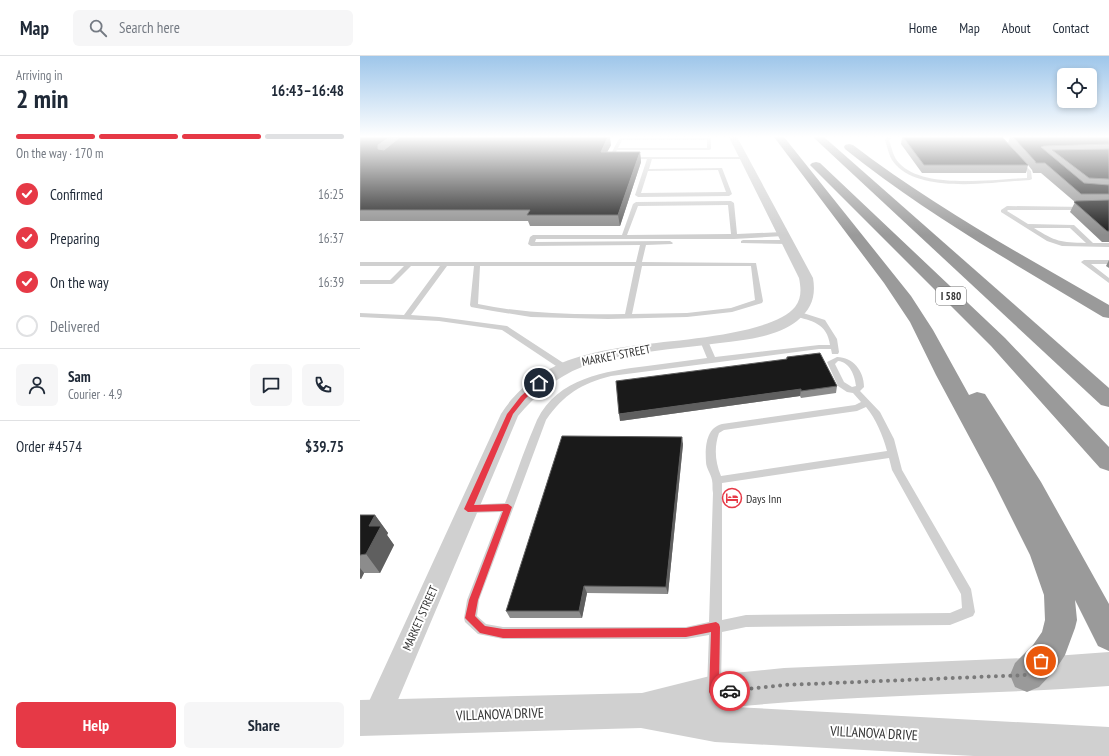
<!DOCTYPE html>
<html lang="en">
<head>
<meta charset="utf-8">
<style>
	body { margin:0; font-family:"PT Sans Narrow",sans-serif; background:#f6f6f7; color:#1f2937; height:100vh; display:flex; flex-direction:column; font-size:15px; white-space:nowrap }
	* { box-sizing:border-box; margin:0 }
	p { font-size:13px; color:#747a83 }
	.icon { flex:none; width:22px; height:22px; fill:none; stroke:currentColor; stroke-width:2; stroke-linecap:round; stroke-linejoin:round }
	.map { position:relative; flex:1; overflow:hidden }
	.sheet { display:flex; flex-direction:column; background:#fff; width:360px }
	.sheet>* { flex:none }
	.buttons { position:absolute; left:697px; top:12px; display:grid; gap:8px }
	.buttons a { display:grid; place-items:center; width:40px; height:40px; border-radius:6px; background:#fff; box-shadow:0 2px 6px #0003; font-size:20px }
	.pin { position:absolute; display:grid; place-items:center; width:34px; height:34px; color:#fff; margin:-17px; border:2px solid #fff; border-radius:50%; box-shadow:0 1px 4px #0007 }
	.courier { position:absolute; display:grid; place-items:center; width:40px; height:40px; margin:-20px; border:3px solid #e63946; border-radius:50%; background:#fff; color:#222; box-shadow:0 1px 5px #0007 }
	.overview em { font-style:normal; font-weight:600 }
	.overview div { display:flex; flex-direction:column-reverse }
	.overview { display:flex; align-items:center; justify-content:space-between; height:68px; padding:0 16px }
	h1 { font-size:26px; font-weight:600; line-height:30px }
	.bar { display:grid; grid-template-columns:repeat(4,1fr); gap:6px 4px; align-content:center; height:48px; padding:0 16px }
	.bar i { height:5px; border-radius:3px; background:#e0e1e3 }
	.bar .active { background:#e63946 }
	.bar p { grid-column:span 4 }
	.line { display:flex; align-items:center; gap:10px; padding:0 16px; border-top:1px solid #e0e1e3 }
	.line div { flex:1 }
	.round { display:grid; place-items:center; flex:none; width:42px; height:42px; border-radius:6px; background:#f6f6f7 }
	ol { padding:0 16px; list-style:none }
	li { display:flex; align-items:center; gap:12px; height:44px }
	li p { margin-inline-start:auto }
	li .icon { padding:4px; border-radius:50%; background:#e63946; color:#fff; stroke-width:4 }
	li:last-child { color:#747a83 }
	li i { width:22px; height:22px; border:2px solid #e0e1e3; border-radius:50% }
	.primary-button { display:flex; gap:8px; margin-top:auto; padding:8px 16px }
	.primary-button a { flex:1; height:46px; border-radius:6px; background:#e63946; color:#fff; font-size:16px; font-weight:600; line-height:46px; text-align:center }
	.primary-button a+a { background:#f6f6f7; color:#1f2937 }
	header { display:flex; align-items:center; gap:24px; box-sizing:border-box; height:56px; padding:0 20px; background:#fff; border-bottom:1px solid #e0e1e3 }
	header strong { font-size:19px }
	nav { display:flex; gap:22px; margin-inline-start:auto; font-size:14px }
	.search { width:280px; height:36px; background:#f6f6f7; display:flex; align-items:center; gap:10px; box-sizing:border-box; padding:0 14px; border-radius:6px; color:#747a83; font-size:15px }
	main { display:flex; flex:1; min-height:0 }
	.map>svg:first-child { display:block }
	.lines { fill:none; stroke-linecap:round; stroke-linejoin:round }
	.service { fill:#d0d0d0; fill-rule:evenodd }
	.minor { fill:#d0d0d0; fill-rule:evenodd }
	.tertiary { fill:#d0d0d0; fill-rule:evenodd }
	.motorway { fill:#9a9a9a; fill-rule:evenodd }
	.wall { fill:#8c8c8c }
	.shaded-wall { fill:#5f5f5f }
	.building { fill:#1a1a1a; stroke:#5f5f5f }
	.route { fill:#e63946 }
	.done { stroke:#7a7a7a; stroke-width:4; stroke-dasharray:0 7.2 }
	.labels { text-anchor:middle; dominant-baseline:central; stroke-width:4; stroke-linejoin:round; paint-order:stroke }
	.shield { fill:#fff; stroke:#707070; stroke-width:1 }
	.shield-label { font-size:11px; font-weight:bold; fill:#333 }
	.street-label { font-size:12px; fill:#333; stroke:#fff }
	.poi-label { font-size:12px; fill:#333; stroke:#fff; text-anchor:start }
	.near-street-label { font-size:14px; fill:#333; stroke:#fff }
</style>
</head>
<body>
<header>
<strong>Map</strong>
<div class="search"><svg class="icon" aria-label="search" viewBox="0 0 24 24"><circle cx="10" cy="10" r="6"/><path d="M15 15l6 6"/></svg>Search here</div>
<nav><a>Home</a><a>Map</a><a>About</a><a>Contact</a></nav>
</header>
<main>
<section class="sheet">
<div class="overview"><div><h1>2 min</h1><p>Arriving in</p></div><em>16:43–16:48</em></div>
<div class="bar"><i class="active"></i><i class="active"></i><i class="active"></i><i></i><p>On the way · 170 m</p></div>
<ol>
<li><svg class="icon" aria-label="check" viewBox="0 0 24 24"><path d="M5 12l5 5 9-10"/></svg>Confirmed<p>16:25</p></li>
<li><svg class="icon" aria-label="check" viewBox="0 0 24 24"><path d="M5 12l5 5 9-10"/></svg>Preparing<p>16:37</p></li>
<li><svg class="icon" aria-label="check" viewBox="0 0 24 24"><path d="M5 12l5 5 9-10"/></svg>On the way<p>16:39</p></li>
<li><i></i>Delivered</li>
</ol>
<div class="line" style="height:72px"><a class="round"><svg class="icon" aria-label="person" viewBox="0 0 24 24"><circle cx="12" cy="8" r="4"/><path d="M4 21q1-7 8-7t8 7"/></svg></a><div><b>Sam</b><p>Courier · 4.9</p></div><a class="round"><svg class="icon" aria-label="chat" viewBox="0 0 24 24"><path d="M4 5h16v11H9l-5 4z"/></svg></a><a class="round"><svg class="icon" aria-label="phone" viewBox="0 0 24 24"><path d="M5 4h4l2 5-3 2q2 4 5 5l2-3 5 2v4C11 20 4 13 5 4z"/></svg></a></div>
<div class="line" style="height:52px"><div>Order #4574</div><b>$39.75</b></div>
<div class="primary-button"><a>Help</a><a>Share</a></div>
</section>
<div class="map">
<svg width="749" height="700" viewBox="0 0 749 700">
	<rect width="100%" height="100%" fill="#fff"/>
	<g class="lines">
		<g class="service">
			<path d="M527 81H532L529 84C532 92 533 101 539 107 564 134 633 123 667 122V116L656 104 658 103 671 115 672 123 670 124C634 126 563 138 536 109 529 102 528 93 525 84Z"/>
			<path d="M261 82H349L351 83V93L349 94H257L253 101H258V103H248L259 83ZM262 84H347V92H258Z"/>
			<path d="M268 101H383L385 102 383 103H292L289 113 362 112 372 138 369 140 278 141 275 139 287 103H266ZM358 114 366 136 281 137 288 115Z"/>
			<path d="M371 145 374 147 377 178 423 176 426 178 423 180 374 183H176L175 186 310 185 313 187 312 188 286 189 282 206 396 207 403 245 402 247 372 256 327 261 248 263 171 261 133 255 111 251 110 249 114 210H87L51 259 79 261 147 270 208 310 209 312 208 314H202L142 274 79 265 0 261V257L44 259 80 210H51L34 227 32 228H0V224H30L44 210H0V206H276L280 189 171 190 168 188 170 181 173 179H262L273 148 276 146ZM368 149 371 178 267 179 278 150ZM120 210H275L265 258C215 259 166 258 118 248ZM282 210H391L395 244 371 252 327 257 272 258Z"/>
			<path d="M647 150 726 151 727 152 724 154H648L647 155 668 168 714 169 733 187H749V191L702 190 687 185 641 156V154ZM674 172H710L726 187C700 186 696 186 674 172Z"/>
			<path d="M383 184H427L430 186 427 188 381 187V185Z"/>
			<path d="M724 204H749V208H731L749 222V227L722 207 721 206Z"/>
			<path d="M434 256H440L465 264 477 283 479 296 478 298H472L471 293H459L251 320C221 328 204 338 186 364L119 544 117 560 126 568 143 571H326L349 566 353 437C352 433 353 428 352 424 351 418 346 412 346 406 345 391 346 372 362 368L495 349 501 346 493 337 487 336 478 330 467 306 477 301C493 301 504 315 504 331L500 335 520 356 534 383 542 414 611 533 615 556 613 560 590 569 386 571 362 576 361 631 359 636 354 638 349 636 347 631 349 579 326 583H143L118 578 105 566 104 562 107 544 141 456 108 457 104 456 103 453 104 450 108 449 145 447C156 420 165 391 177 364 198 322 245 315 287 310 307 307 327 305 347 302L340 285 344 283 348 285 355 301 459 289H470C467 267 452 265 434 260ZM478 305C490 306 495 320 496 330L492 331 484 326 475 308ZM506 351C516 363 523 380 527 395L361 420C355 406 354 391 359 377L364 374 497 355ZM529 402 532 414 601 538 602 552 590 557 386 559 362 564V427Z"/>
		</g>
		<path class="minor" d="M369 81H377L453 222C456 240 452 253 437 265 416 281 385 284 360 287 317 293 261 296 222 311 196 321 176 339 158 360L26 672 16 677 6 672 1 662 6 652 141 358C156 333 185 312 212 303 233 296 255 292 278 289 315 284 412 279 435 251 442 242 441 232 439 222Z"/>
		<path class="tertiary" d="M749 596V630C624 639 499 638 374 651L749 671V700H614L355 686 281 672 0 680V644L282 637 354 619 424 612 667 602Z"/>
		<g class="motorway">
			<path d="M414 81H424L551 240 573 274 609 339 617 336 625 338 681 426 749 548V595L738 590 715 544 717 564 715 572 705 599 696 613 679 631 667 636 655 631 650 619 655 607 673 589 682 576 685 564 684 539 670 499 634 427 576 319 550 266 524 227Z"/>
			<path d="M453 81H464L749 332V351L741 349Z"/>
			<path d="M489 88 493 89C573 150 662 199 749 249V262L743 261C655 208 566 158 485 93L484 91 485 89Z"/>
			<path d="M456 106 460 107 645 282 749 391V415L740 412 631 290 450 109 452 107Z"/>
		</g>
	</g>
	<g class="wall">
		<path d="M0 81 251 89 247 96H280L281 106 260 170H170L168 165H0Z"/>
		<path d="M542 81H642L648 87 650 81H749V186H742L710 156 715 146 681 117H673L672 114 668 109 666 117H562L541 88Z"/>
		<path d="M749 204V212L746 210Z"/>
		<path d="M427 301 477 330 476 337 441 342 440 340 260 365 426 303Z"/>
		<path d="M323 388 308 538 227 537 222 562H150L146 555Z"/>
		<path d="M0 459H15L28 477 27 479 34 489 20 517H4L1 523H0Z"/>
	</g>
	<g class="shaded-wall">
		<path d="M30 81H47L22 99 18 93V89Z"/>
		<path d="M248 81H250L251 89 242 106 241 96Z"/>
		<path d="M280 96 281 106 260 170 258 159Z"/>
		<path d="M441 333 440 340 260 365 259 358Z"/>
		<path d="M322 381 323 388 308 538 306 531Z"/>
		<path d="M15 459 28 477 27 479 34 489 20 517 6 498 9 470Z"/>
		<path d="M0 512 4 517 1 523 0 521Z"/>
		<path d="M224 530 227 537 222 562 219 555Z"/>
	</g>
	<g class="building">
		<path d="M0 81H30L18 89V93L24 94 40 81H248L241 96H280L258 159H167L170 154H0Z"/>
		<path d="M543 81H642L668 109H564Z"/>
		<path d="M653 81H749V88L684 90 681 91 724 127 749 129V138H721L685 107H676L675 105Z"/>
		<path d="M749 93V123L729 122 692 94Z"/>
		<path d="M749 144V175H747L714 146 716 145Z"/>
		<path d="M460 297 477 330 441 335V333L259 358 256 325 427 303V301Z"/>
		<path d="M202 380 322 381 306 531 224 530 219 555H146Z"/>
		<path d="M0 459H15L9 470H21L6 498 0 499Z"/>
	</g>
	<linearGradient id="sky" x2="0" y2="1"><stop stop-color="#9ec6ea"/><stop offset="0.45" stop-color="#fff"/><stop offset="1" stop-color="#fff" stop-opacity="0"/></linearGradient>
	<rect width="749" height="179" fill="url(#sky)"/>
	<path class="route" d="M177 326 182 327 165 343 153 358 114 449 148 448 152 451 118 544 115 560 125 570 143 573 326 572 356 566 359 568 360 571 359 631 370 629 374 631 375 635 374 638 354 641 351 640 349 636 351 576 326 581 143 582 120 577 105 562 109 544 143 455 108 456 104 453 147 358 161 340Z"/>
	<g class="lines">
		<path class="done" d="M370 635 424 629 667 619 681 605"/>
	</g>
	<defs>
		<g id="hotel-ring" transform="scale(1)"><circle r="9.5" fill="#fff" stroke="#e63946" stroke-width="1.5"/><path d="M-6-4.5h1.5V1H6V5H4.5V3h-9V5H-6ZM-4 0a1.8 1.8 0 1 1 3.6 0ZM.5 0V-2.5h3Q6-2.5 6 0Z" fill="#e63946"/></g>
	</defs>
	<g fill-rule="evenodd">
		<use href="#hotel-ring" x="372" y="442"/>
	</g>
	<g class="labels">
		<rect class="shield" x="576" y="231" width="30" height="18" rx="3"/>
		<g class="shield-label">
			<text x="591" y="240">I 580</text>
		</g>
		<g class="street-label">
			<text transform="translate(256 299) rotate(-11)">MARKET STREET</text>
			<text transform="translate(60 562) rotate(-66)">MARKET STREET</text>
		</g>
		<g class="poi-label">
			<text x="386" y="442">Days Inn</text>
		</g>
		<g class="near-street-label">
			<text transform="translate(140 658) rotate(-2)">VILLANOVA DRIVE</text>
			<text transform="translate(514 677) rotate(3)">VILLANOVA DRIVE</text>
		</g>
	</g>
</svg>
<div class="buttons">
<a><svg class="icon" aria-label="locate" viewBox="0 0 24 24"><circle cx="12" cy="12" r="6"/><path d="M12 2v4M12 18v4M2 12h4M18 12h4"/></svg></a>
</div>
<div class="pin" style="left:681px;top:605px;background:#ea580c"><svg class="icon" aria-label="bag" viewBox="0 0 24 24"><path d="M5 8h14l-1 12H6zM9 8a3 3 0 0 1 6 0"/></svg></div>
<div class="pin" style="left:179px;top:327px;background:#1f2937"><svg class="icon" aria-label="home" viewBox="0 0 24 24"><path d="M3 11l9-7 9 7M6 9v11h12V9"/></svg></div>
<div class="courier" style="left:370px;top:635px"><svg class="icon" aria-label="car" viewBox="0 0 24 24"><path d="M5 17H2v-5l4-1 3-4h7l3 4 3 1v5h-3M9 17h6M6 11h13"/><circle cx="7" cy="17" r="2"/><circle cx="17" cy="17" r="2"/></svg></div>
</div>
</main>
</body>
</html>
